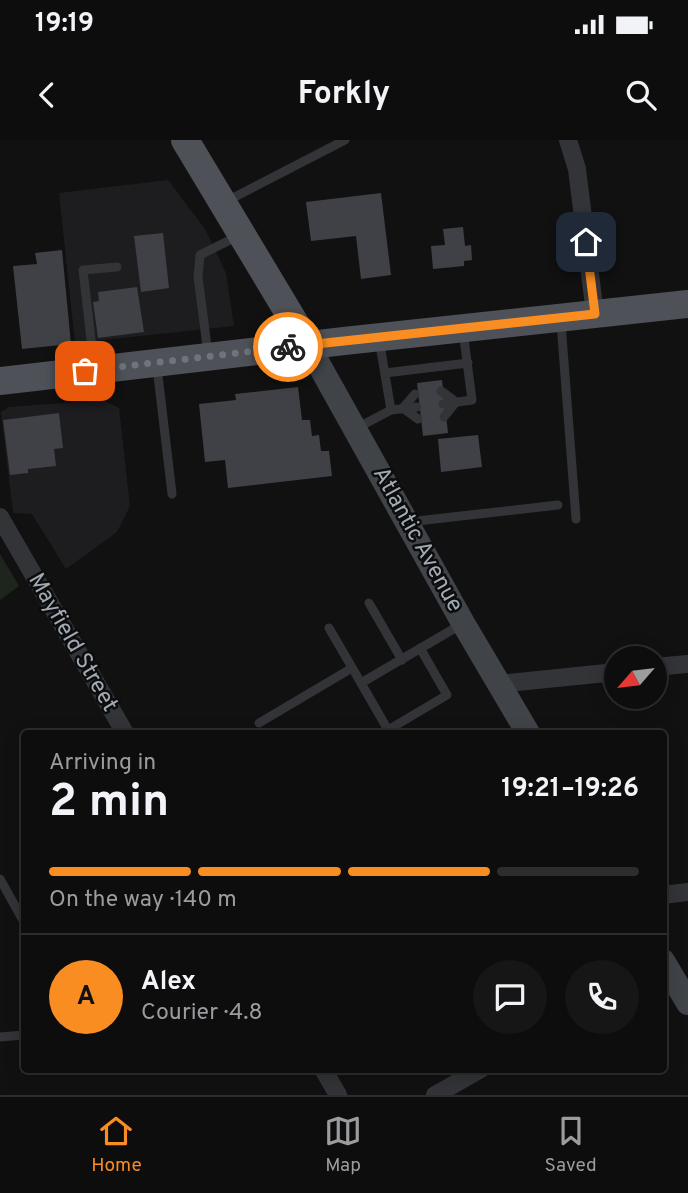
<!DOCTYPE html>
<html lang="en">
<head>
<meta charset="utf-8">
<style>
	body { margin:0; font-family:Overpass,sans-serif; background:#161617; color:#f1f3f6; height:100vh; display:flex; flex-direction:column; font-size:26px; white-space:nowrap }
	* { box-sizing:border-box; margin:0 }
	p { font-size:23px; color:#9a9c9e }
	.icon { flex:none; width:38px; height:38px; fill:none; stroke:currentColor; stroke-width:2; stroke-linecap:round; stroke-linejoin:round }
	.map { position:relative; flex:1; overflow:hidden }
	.side { position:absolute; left:21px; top:590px; width:646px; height:343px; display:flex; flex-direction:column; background:#0d0d0e; border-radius:7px; box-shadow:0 4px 18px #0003,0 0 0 2px #2d2d2e }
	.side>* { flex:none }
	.needle { width:46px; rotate:242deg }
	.tools { position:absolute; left:604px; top:506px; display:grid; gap:14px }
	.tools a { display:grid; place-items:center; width:63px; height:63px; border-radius:50%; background:#0d0d0e; box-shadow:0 4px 18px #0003,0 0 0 2px #2d2d2e; font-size:35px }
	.pin { position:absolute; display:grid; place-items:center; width:60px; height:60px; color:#fff; margin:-30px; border-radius:14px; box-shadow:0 4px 10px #0006 }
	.courier { position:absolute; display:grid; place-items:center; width:70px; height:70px; margin:-35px; border:5px solid #f98d22; border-radius:50%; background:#fff; color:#222; box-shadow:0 2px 9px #0007 }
	.head em { font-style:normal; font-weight:700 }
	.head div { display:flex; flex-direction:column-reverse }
	.head { display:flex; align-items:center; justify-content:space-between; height:119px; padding:0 28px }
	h1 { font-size:46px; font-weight:700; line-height:52px }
	.bar { display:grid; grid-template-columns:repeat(4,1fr); gap:10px 7px; align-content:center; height:84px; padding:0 28px }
	.bar i { height:9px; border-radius:5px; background:#2d2d2e }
	.bar .selected { background:#f98d22 }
	.bar p { grid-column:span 4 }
	.line { display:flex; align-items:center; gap:18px; padding:0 28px; border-top:2px solid #2d2d2e }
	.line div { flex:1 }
	.round { display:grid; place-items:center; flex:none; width:74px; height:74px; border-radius:37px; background:#161617 }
	.status { display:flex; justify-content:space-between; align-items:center; height:49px; padding:0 35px; background:#0d0d0e; direction:ltr }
	.status svg { height:19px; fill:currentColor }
	header { display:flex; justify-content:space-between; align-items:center; height:91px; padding:0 28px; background:#0d0d0e; font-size:32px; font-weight:700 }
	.menu { display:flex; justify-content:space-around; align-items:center; height:98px; border-top:2px solid #2d2d2e; background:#0d0d0e; font-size:19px; color:#9a9c9e }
	.menu a { display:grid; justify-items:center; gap:4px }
	.menu .selected { color:#f98d22 }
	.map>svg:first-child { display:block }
	.built { fill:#1d1d1f }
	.green { fill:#1d251d }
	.building { fill:#404146 }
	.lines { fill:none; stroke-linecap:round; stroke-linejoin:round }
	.lane { stroke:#323438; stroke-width:9 }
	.street { stroke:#323438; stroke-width:18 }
	.secondary { stroke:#404348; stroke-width:24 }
	.primary { stroke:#4e5157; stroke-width:28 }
	.done { stroke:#6f747b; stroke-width:7; stroke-dasharray:0 12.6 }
	.route { stroke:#f98d22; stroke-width:9 }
	.labels { text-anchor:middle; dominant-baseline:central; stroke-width:5; stroke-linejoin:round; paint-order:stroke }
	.street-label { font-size:23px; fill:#a1aab4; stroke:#0c0c0d }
</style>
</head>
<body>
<div class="status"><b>19:19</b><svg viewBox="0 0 49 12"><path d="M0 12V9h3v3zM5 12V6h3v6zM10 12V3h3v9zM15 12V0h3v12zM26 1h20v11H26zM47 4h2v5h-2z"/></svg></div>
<header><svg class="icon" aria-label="back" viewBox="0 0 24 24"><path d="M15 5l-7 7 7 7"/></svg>Forkly<svg class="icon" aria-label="search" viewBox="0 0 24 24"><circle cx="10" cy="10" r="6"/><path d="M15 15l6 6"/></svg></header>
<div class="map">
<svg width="688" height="955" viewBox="0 0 688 955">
	<rect width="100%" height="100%" fill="#111112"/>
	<g class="built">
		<path d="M168 40 205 89 226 133 234 186 75 203 59 53Z"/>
		<path d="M104 260 119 268 130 366 117 392 66 429 32 374 13 373 1 272 9 267Z"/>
	</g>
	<path class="green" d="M0 414 19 446 0 460Z"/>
	<g class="building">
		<path d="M381 53 391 135 361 139 356 96 311 101 306 62Z"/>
		<path d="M463 87 465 106 471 105 472 120 464 121V126L433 129 431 106 445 105 443 89Z"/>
		<path d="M163 93 169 148 141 152 134 96Z"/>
		<path d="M62 110 71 204 22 209 13 126 37 124 35 113Z"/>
		<path d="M137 147 144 192 98 198 93 162 99 161 98 152Z"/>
		<path d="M442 240 448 293 423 296 417 243Z"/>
		<path d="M298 247 302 280H310L312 296 319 295 321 311H329L332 336 228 348 225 320 205 322 199 264 236 260 235 254Z"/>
		<path d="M59 273 63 308 54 309 56 326 28 329V333L10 335 3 280Z"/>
		<path d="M478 295 482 327 441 332 438 299Z"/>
	</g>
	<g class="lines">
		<g class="lane">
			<path d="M227 61 345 0"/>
			<path d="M561 183 576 379"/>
			<path d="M379 199 391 270"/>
			<path d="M208 214 198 137 200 115 238 96"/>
			<path d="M94 225 83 130 117 127"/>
			<path d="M157 227 172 354"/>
			<path d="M385 233 468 223"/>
			<path d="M441 251 456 262 444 277"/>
			<path d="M415 254 403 268 418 279"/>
			<path d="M443 264 472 260 463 191"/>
			<path d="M357 288 391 270 417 267"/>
			<path d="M408 382 558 365"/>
			<path d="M369 463 402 520"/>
			<path d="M329 488 361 543 462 484"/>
			<path d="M361 543 388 590 447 555 420 508"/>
			<path d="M259 583 352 528"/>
			<path d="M0 739 24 782"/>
			<path d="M0 897 24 895"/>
		</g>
		<g class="street">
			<path d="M568 0 577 29 595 174"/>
			<path d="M0 377 125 593"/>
			<path d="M654 527 688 524"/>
			<path d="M499 544 616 532"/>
			<path d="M663 755 688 752"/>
			<path d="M323 929 338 955"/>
			<path d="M435 955 481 929"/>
		</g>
		<g class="secondary">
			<path d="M308 205 463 483 528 593"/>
			<path d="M663 821 688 863"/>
		</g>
		<g class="primary">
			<path d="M185 0 308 205"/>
			<path d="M0 241 344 201 688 164"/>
		</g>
	</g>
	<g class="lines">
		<path class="done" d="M85 231 288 207"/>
		<path class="route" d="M288 207 595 174 586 102"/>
	</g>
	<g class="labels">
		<g class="street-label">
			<text transform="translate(417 400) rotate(61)">Atlantic Avenue</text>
			<text transform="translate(72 503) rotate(60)">Mayfield Street</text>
		</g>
	</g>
</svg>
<div class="tools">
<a><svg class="needle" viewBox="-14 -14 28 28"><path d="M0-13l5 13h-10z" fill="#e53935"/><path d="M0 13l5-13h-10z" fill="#9a9c9e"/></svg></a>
</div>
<div class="pin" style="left:85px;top:231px;background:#ea580c"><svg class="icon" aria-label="bag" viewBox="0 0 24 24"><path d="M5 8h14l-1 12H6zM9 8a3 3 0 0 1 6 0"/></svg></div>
<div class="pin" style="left:586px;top:102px;background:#1f2937"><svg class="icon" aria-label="home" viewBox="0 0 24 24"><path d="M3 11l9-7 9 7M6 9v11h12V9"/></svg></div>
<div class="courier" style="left:288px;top:207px"><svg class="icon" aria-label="bike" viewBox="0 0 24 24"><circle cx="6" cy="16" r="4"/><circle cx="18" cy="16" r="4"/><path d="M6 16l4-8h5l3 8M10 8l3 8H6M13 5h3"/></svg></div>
<section class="side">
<div class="head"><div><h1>2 min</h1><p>Arriving in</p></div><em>19:21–19:26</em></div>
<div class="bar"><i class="selected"></i><i class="selected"></i><i class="selected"></i><i></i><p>On the way · 140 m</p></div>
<div class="line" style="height:126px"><b class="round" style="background:#f98d22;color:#111">A</b><div><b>Alex</b><p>Courier · 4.8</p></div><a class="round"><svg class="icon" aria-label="chat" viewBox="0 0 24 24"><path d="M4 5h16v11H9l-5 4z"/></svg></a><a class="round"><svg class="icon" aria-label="phone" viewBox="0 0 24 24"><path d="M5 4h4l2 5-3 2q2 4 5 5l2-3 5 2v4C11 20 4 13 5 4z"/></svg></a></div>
</section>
</div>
<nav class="menu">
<a class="selected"><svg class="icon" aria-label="home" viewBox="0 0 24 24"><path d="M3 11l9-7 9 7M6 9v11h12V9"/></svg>Home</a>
<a><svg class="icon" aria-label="map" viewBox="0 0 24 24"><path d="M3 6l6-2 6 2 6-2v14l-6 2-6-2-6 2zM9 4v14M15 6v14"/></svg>Map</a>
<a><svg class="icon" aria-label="saved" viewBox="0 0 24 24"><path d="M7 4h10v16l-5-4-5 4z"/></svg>Saved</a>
</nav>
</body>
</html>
